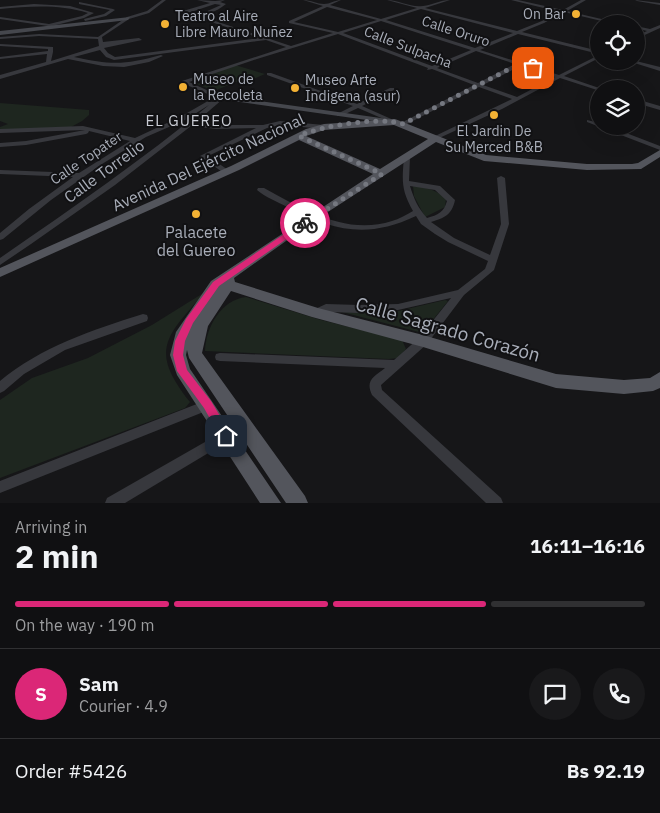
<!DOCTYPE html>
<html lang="en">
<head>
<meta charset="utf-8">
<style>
	body { margin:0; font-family:"IBM Plex Sans",sans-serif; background:#19191b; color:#f1f3f6; height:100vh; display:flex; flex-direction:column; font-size:19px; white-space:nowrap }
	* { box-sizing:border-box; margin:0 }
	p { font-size:16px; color:#9c9d9f }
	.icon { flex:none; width:28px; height:28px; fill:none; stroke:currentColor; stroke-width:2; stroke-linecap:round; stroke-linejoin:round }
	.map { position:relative; height:503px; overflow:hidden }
	.drawer { display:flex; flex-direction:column; background:#101012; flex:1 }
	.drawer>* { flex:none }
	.buttons { position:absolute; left:590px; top:15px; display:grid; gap:10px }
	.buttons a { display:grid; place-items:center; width:55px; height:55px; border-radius:50%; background:#101012; box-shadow:0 5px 20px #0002,0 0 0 1px #303032; font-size:25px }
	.pin { position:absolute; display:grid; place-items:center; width:42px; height:42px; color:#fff; margin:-21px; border-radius:10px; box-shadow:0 2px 8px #0006 }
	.courier { position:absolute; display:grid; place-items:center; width:50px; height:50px; margin:-25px; border:4px solid #db2777; border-radius:50%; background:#fff; color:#222; box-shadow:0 1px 6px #0007 }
	.head em { font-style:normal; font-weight:800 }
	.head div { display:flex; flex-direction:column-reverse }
	.head { display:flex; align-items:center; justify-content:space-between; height:85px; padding:0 15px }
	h1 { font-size:32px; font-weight:800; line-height:38px }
	.bar { display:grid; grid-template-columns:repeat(4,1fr); gap:8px 5px; align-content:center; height:60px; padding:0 15px }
	.bar i { height:6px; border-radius:4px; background:#303032 }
	.bar .on { background:#db2777 }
	.bar p { grid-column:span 4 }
	.line { display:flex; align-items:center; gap:12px; padding:0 15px; border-top:1px solid #303032 }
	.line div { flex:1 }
	.round { display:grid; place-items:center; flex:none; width:52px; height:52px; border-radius:26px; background:#19191b }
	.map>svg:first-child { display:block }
	.green { fill:#1e261f }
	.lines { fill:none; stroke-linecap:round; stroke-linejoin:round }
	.street { fill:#37383d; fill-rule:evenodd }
	.secondary { fill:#45474d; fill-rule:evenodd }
	.primary { fill:#53555c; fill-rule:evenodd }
	.route { fill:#db2777 }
	.done { stroke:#757880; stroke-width:5; stroke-dasharray:0 9 }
	.poi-dot { fill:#f2b134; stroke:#111113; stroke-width:2 }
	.labels { text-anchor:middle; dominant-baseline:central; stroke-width:4; stroke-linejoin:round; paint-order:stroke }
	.far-poi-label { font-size:14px; fill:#a8adb8; stroke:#111113; text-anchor:start }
	.far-street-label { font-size:14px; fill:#a8adb8; stroke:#111113 }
	.far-neighbourhood-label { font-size:15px; letter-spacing:1px; fill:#c9ccd4; stroke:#111113 }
	.street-label { font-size:16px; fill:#a8adb8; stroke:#111113 }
	.poi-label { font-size:16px; fill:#a8adb8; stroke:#111113 }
	.near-street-label { font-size:19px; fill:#a8adb8; stroke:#111113 }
</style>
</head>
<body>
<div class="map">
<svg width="660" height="503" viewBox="0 0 660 503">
	<rect width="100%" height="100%" fill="#161618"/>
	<g class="green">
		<path d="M235 65 265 74 242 84 236 82 214 91 192 82Z"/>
		<path d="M0 103 89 110V115L82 121 71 127 0 130V127L8 124 0 121Z"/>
		<path d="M413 186C427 187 436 190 446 199L445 207 425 217 414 196Z"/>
		<path d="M205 292C167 336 148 349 190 402L185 408 0 478V400L32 378 88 358 152 325Z"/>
		<path d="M246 297 321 320 402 340 406 349 398 358 389 359 205 351C206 327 221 300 246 297Z"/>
		<path d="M445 300 448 301 427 327 419 332 342 312 390 313Z"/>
	</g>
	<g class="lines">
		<g class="street">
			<path d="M162 0H166L149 13 129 19 102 37 103 42 139 38 142 40 104 48 108 53 115 57 260 38 202 19 203 17 291 46 333 33 289 23V21L323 6 303 0C311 0 317 4 324 4 330 4 335 0 341 0L330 5 381 19 417 8 387 0C399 0 411 8 423 6 432 5 440 0 450 0L425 8 517 31 542 21 560 12 511 0H518L563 10 581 0H586L567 11 623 24H614L564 12 544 23 522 32 599 51V54L518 34 480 50 559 75 599 55V58L564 76 602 89 597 90 560 78 502 109 435 140 433 139V137L512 99 479 87 405 125H401V123L474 85 432 69 427 70 428 68 338 34 257 59 189 82 224 98 195 123 216 125H263L280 121 324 125 327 127 324 129 280 125 267 128 208 156 228 170V174H225L200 156 256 128 216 129 191 126 115 185 31 244 0 265V258C71 209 142 160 209 105L185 120 146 137 102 164 51 200 3 239 0 240V233L29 209 73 177 0 174V170L79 173 130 141 89 131 88 133 86 134 26 145 0 147V143L26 141 85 130 0 133V129L83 126 135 138 180 117 208 101 213 102 217 98 182 83V81L286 47 266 40 114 60 106 57 100 50 74 57C111 65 125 65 161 55L163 56 149 62 124 67 103 66 68 59 0 79V75L46 62 47 54 0 59V57L48 51V49L0 46V44L53 47V52L51 61 99 46 98 39 39 36 0 39V37L39 34 98 37 127 17 147 11ZM327 7 377 20 338 32 294 22ZM421 9 513 33 475 48 386 20ZM381 21 471 50 432 66 343 33ZM476 51 515 64 478 83 437 68ZM520 66 555 77 517 97 483 85Z"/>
			<path d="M197 0 215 1 225 0 220 2 226 4C214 14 196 19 181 16L183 11 210 3ZM215 4 221 5 203 13 185 14Z"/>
			<path d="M635 0 660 3V5L637 1Z"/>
			<path d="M79 2 113 9 115 10 106 16 85 21 84 19 104 14 110 10 79 4Z"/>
			<path d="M34 4 70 6 94 13 84 18 52 26 53 28 51 29 48 26 0 19V17L49 24 82 16 88 13C60 4 30 6 0 9V7Z"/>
			<path d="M660 25V28L636 39V36L647 31 636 28V26L650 29Z"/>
			<path d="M628 61H636L660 67V71Z"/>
			<path d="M267 73H271L357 104 390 88H394V90L362 106 398 122 393 123 358 108 341 116H337V114L353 106 267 75Z"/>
			<path d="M636 99 660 106V110L636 103Z"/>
			<path d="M587 120 599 123V126H608L660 146V150L587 122Z"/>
			<path d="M407 155 410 157 409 181 440 186 455 200C452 215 444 218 431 222L454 238 490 255 501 224 497 178 501 176 505 178 509 224 494 270 464 295 427 344 381 385 382 390 501 498 503 503H486L372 395C365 380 374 377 385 368L220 361 216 360 215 357 216 354 220 353 394 360 419 338 451 298 398 310 359 313 328 312 317 317 313 316 312 313 313 310 326 304 359 305 398 304 458 290 485 269 488 261 448 242 435 234 421 224 416 216C367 239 334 231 287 207 278 202 265 197 257 190L258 188H264C303 209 346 236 392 221 399 219 406 215 413 211 401 190 402 181 404 157ZM410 186 435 190 447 201C444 212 438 215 427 218 418 208 414 199 410 186Z"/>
			<path d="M143 314 147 315 148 318 147 321 65 350 24 374 4 391 0 393V381C41 347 92 330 143 314Z"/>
			<path d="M207 400 211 401 213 405 211 409 0 493V481Z"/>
			<path d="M226 430 230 432 232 436 230 440 125 503H105L107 498Z"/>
		</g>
		<g class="secondary">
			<path d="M130 17 128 20 0 35V31Z"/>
			<path d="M216 95 395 120 399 122 395 124 219 99H216Z"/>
		</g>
		<path class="primary" d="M395 119 486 155 587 164H632L638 163 660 150V157L641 169 587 170 484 161 436 142 317 219 234 278 235 282 318 308 423 335 556 374 624 380 650 378 660 372V388L653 391 624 394 556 388 423 347 312 317 231 291 208 326 202 353 305 496 308 503H286L189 358 187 350 186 355 190 369 281 503H260L177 375 170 355 176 332 211 281 373 174 299 140 239 170 0 277V268L231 166 306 129 324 124ZM394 125 428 139 380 169 306 136 324 130Z"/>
	</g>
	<path class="route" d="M305 220 309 223 308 224 219 286 193 323 185 341 183 355 187 370 211 401 232 436 230 440 226 441 222 440 204 408 177 371 173 355 175 341 186 319 213 282Z"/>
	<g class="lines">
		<path class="done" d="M305 223 382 174 299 136C321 126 380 116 403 124L519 64 533 68"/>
	</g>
	<g class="poi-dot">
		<circle cx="576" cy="14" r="5"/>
		<circle cx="165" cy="24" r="5"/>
		<circle cx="183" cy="87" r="5"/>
		<circle cx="295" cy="88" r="5"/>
		<circle cx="494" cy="115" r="5"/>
		<circle cx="196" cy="214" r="5"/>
	</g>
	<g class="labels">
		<g class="far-poi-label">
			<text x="566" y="14" text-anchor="end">On Bar</text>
			<text x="175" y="16">Teatro al Aire<tspan x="175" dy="16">Libre Mauro Nuñez</tspan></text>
			<text x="193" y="79">Museo de<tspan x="193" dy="16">la Recoleta</tspan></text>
			<text x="305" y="80">Museo Arte<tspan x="305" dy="16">Indigena (asur)</tspan></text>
			<text x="494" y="131" text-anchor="middle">El Jardin De<tspan x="494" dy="16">Su Merced B&amp;B</tspan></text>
		</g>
		<g class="far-street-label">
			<text transform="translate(456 31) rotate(18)">Calle Oruro</text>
			<text transform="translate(408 47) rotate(21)">Calle Sulpacha</text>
			<text transform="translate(86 158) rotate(-34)">Calle Topater</text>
		</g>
		<g class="far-neighbourhood-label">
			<text x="189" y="120">EL GUEREO</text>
		</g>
		<g class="street-label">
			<text transform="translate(208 162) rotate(-25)">Avenida Del Ejército Nacional</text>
			<text transform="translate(104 171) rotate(-36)">Calle Torrelio</text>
		</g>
		<g class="poi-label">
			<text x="196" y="232">Palacete<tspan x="196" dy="18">del Guereo</tspan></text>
		</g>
		<g class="near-street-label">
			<text transform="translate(448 329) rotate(16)">Calle Sagrado Corazón</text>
		</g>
	</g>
</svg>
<div class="buttons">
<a><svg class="icon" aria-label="locate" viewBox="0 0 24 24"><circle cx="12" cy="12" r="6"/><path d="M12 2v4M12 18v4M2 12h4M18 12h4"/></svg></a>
<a><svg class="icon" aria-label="layers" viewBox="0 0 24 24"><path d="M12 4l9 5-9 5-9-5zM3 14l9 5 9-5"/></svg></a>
</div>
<div class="pin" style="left:533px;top:68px;background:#ea580c"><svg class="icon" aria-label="bag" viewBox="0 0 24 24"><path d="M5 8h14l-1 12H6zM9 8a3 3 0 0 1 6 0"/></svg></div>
<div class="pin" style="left:226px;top:436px;background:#1f2937"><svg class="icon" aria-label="home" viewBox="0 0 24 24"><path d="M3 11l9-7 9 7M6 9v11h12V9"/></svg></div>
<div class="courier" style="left:305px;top:223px"><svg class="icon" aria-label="bike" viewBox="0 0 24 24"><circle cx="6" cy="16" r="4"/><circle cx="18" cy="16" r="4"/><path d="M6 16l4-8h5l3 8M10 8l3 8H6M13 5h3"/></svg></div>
</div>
<section class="drawer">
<div class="head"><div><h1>2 min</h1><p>Arriving in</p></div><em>16:11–16:16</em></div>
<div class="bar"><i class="on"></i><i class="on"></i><i class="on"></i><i></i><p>On the way · 190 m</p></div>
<div class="line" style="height:90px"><b class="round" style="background:#db2777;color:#fff">S</b><div><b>Sam</b><p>Courier · 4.9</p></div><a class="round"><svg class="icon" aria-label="chat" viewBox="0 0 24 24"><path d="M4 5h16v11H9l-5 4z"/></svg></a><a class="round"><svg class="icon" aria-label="phone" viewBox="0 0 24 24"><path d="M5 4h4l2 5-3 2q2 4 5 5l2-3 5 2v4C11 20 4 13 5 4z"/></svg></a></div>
<div class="line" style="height:65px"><div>Order #5426</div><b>Bs 92.19</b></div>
</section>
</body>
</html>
